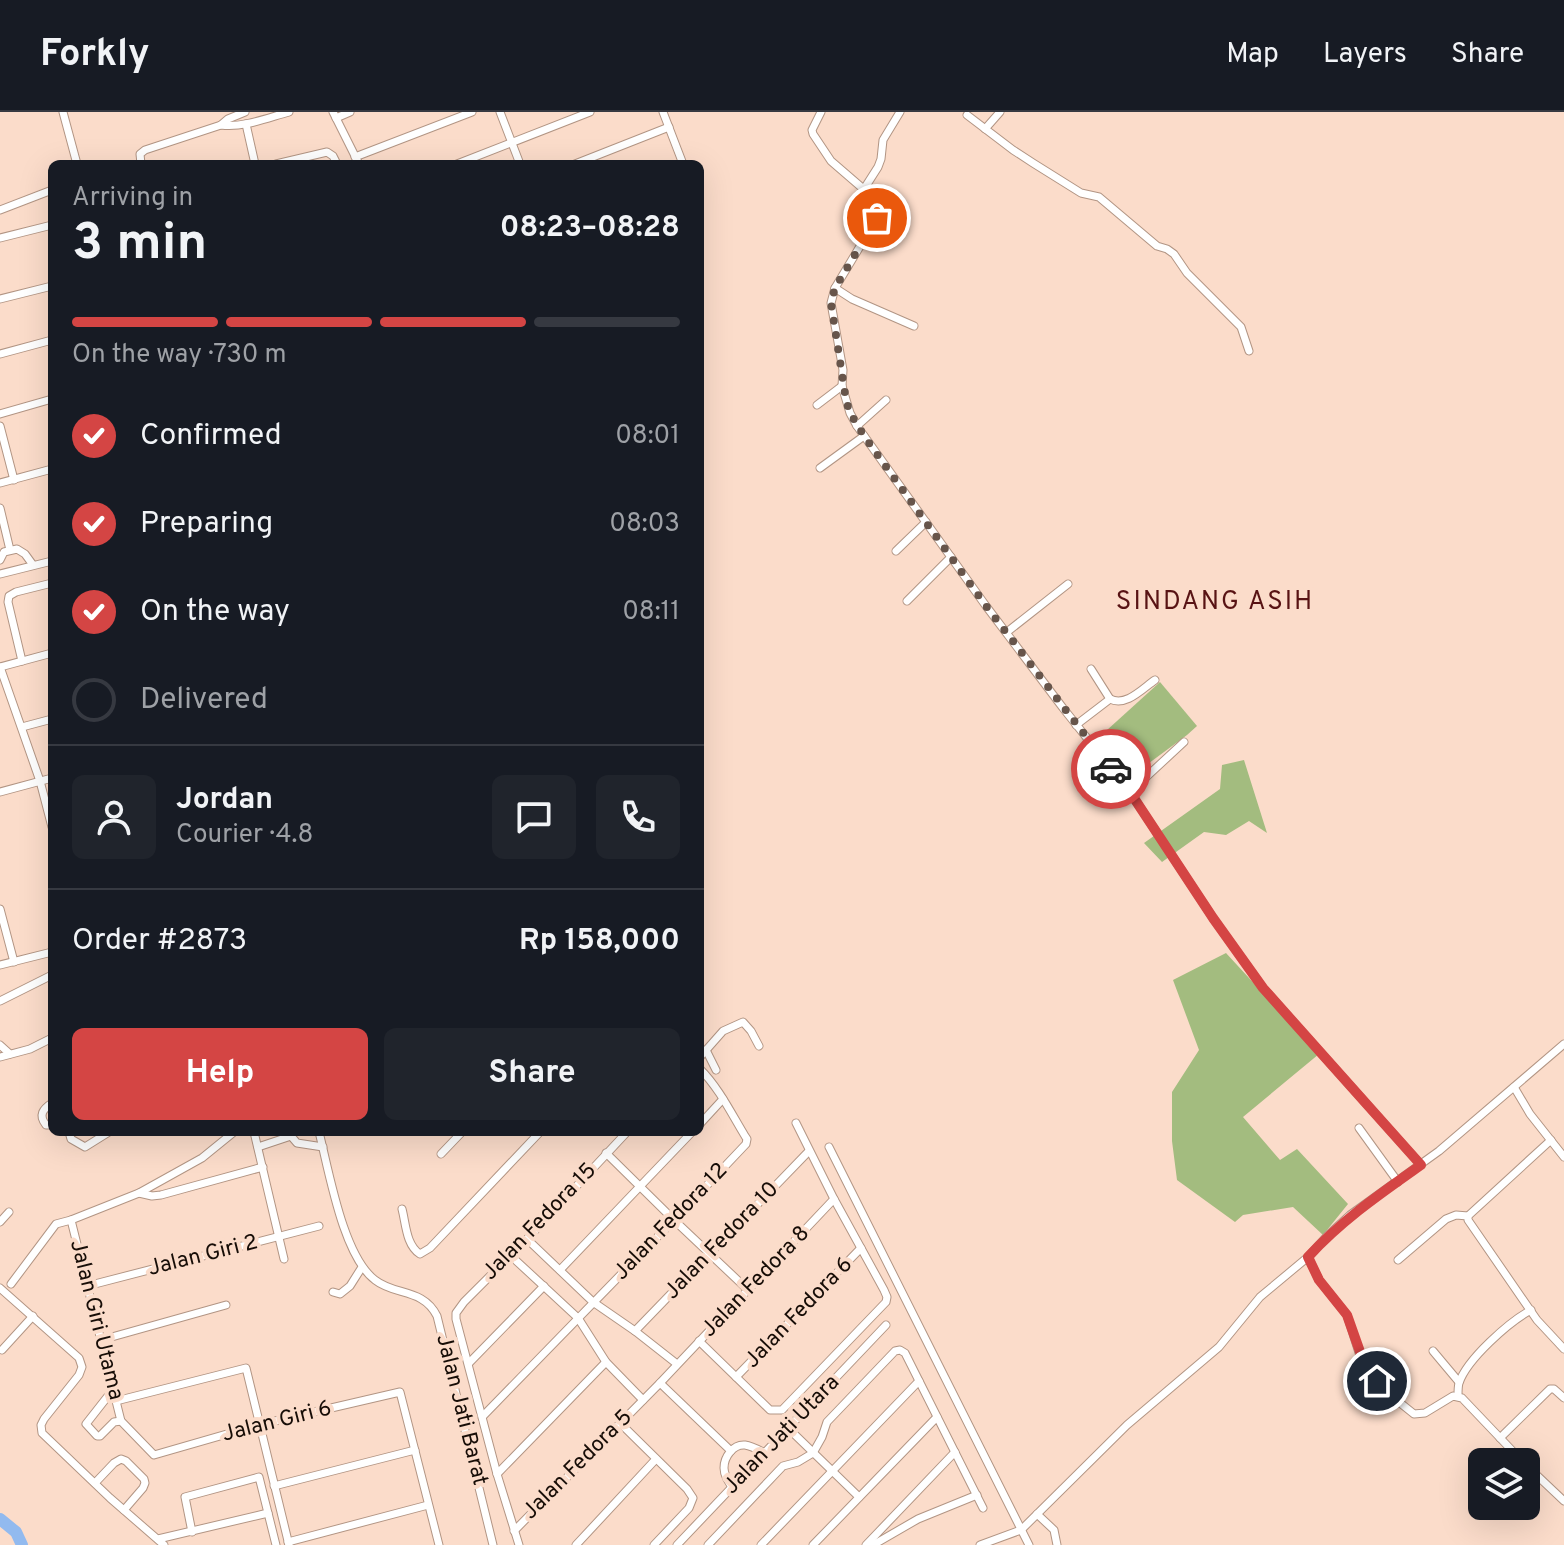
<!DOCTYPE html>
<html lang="en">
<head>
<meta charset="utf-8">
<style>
	body { margin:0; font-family:Overpass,sans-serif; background:#20242c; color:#f1f3f6; height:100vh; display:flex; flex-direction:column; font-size:30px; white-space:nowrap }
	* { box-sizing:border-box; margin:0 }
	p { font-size:26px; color:#9ea1a6 }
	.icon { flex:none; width:44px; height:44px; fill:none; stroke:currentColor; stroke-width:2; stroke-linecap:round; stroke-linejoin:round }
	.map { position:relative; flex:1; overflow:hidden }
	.drawer { position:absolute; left:48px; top:48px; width:656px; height:976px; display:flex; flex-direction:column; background:#171b24; border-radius:12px; box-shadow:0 8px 32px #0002 }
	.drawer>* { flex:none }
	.controls { position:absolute; left:1468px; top:1336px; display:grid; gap:16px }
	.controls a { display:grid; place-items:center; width:72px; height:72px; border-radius:12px; background:#171b24; box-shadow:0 8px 32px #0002; font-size:40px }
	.pin { position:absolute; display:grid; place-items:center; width:68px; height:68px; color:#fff; margin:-34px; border:4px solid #fff; border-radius:50%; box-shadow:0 2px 8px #0007 }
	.courier { position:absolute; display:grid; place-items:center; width:80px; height:80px; margin:-40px; border:6px solid #d44544; border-radius:50%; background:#fff; color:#222; box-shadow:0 2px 10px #0007 }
	.overview em { font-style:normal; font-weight:700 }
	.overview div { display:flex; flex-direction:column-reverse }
	.overview { display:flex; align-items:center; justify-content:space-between; height:136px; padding:0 24px }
	h1 { font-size:52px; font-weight:700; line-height:60px }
	.bar { display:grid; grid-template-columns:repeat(4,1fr); gap:12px 8px; align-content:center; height:96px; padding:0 24px }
	.bar i { height:10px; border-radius:6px; background:#363941 }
	.bar .current { background:#d44544 }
	.bar p { grid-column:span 4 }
	.line { display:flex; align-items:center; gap:20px; padding:0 24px; border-top:2px solid #363941 }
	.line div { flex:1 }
	.round { display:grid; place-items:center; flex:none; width:84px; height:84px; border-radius:12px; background:#20242c }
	ol { padding:0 24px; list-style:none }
	li { display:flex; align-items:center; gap:24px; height:88px }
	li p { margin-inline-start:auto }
	li .icon { padding:8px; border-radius:50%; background:#d44544; color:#fff; stroke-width:4 }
	li:last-child { color:#9ea1a6 }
	li i { width:44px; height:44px; border:4px solid #363941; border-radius:50% }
	.primary-button { display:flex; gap:16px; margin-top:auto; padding:16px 24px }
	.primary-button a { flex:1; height:92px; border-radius:12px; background:#d44544; color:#fff; font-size:32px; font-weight:700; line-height:92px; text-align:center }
	.primary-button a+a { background:#20242c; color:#f1f3f6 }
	header { display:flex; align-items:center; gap:48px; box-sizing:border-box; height:112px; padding:0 40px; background:#171b24; border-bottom:2px solid #363941 }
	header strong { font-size:38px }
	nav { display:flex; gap:44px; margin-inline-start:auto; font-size:28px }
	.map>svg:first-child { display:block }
	.green { fill:#a3bc7f }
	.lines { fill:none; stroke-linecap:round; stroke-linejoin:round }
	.river { stroke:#92baef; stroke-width:12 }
	.minor-casing { stroke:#b29584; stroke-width:9 }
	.minor { stroke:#fff; stroke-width:7 }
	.done { stroke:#67554b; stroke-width:8; stroke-dasharray:0 14.4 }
	.route { stroke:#d44544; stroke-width:10 }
	.labels { text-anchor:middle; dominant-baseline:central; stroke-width:8; stroke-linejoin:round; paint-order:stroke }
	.street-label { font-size:22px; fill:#170d07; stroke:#fbdcca }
	.quarter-label { font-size:26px; letter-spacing:2px; fill:#581314; stroke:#fbdcca }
</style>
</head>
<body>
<header>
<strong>Forkly</strong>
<nav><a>Map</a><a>Layers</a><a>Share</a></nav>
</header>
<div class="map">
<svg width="1564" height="1433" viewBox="0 0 1564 1433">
	<rect width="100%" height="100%" fill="#fbdcca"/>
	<g class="green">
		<path d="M1160 570 1197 614 1187 623 1118 674 1085 638Z"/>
		<path d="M1244 648 1267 721 1249 709 1226 723 1204 720 1162 750 1144 731 1220 677 1222 653Z"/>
		<path d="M1226 841 1319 942 1243 1005 1280 1048 1297 1037 1348 1092 1323 1123 1293 1095 1243 1103 1235 1110 1177 1068 1172 1029V980L1199 938 1173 868Z"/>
	</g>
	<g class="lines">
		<path class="river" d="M0 1407 16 1420 22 1433"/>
		<g class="minor-casing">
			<g id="minor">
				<path d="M63 0 77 52"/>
				<path d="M333 0 359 52"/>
				<path d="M500 0 520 52"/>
				<path d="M663 0 683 52"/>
				<path d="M821 0 812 18 813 22 831 49 875 87 879 95 877 106 835 176 831 191 843 258 842 274 850 301 857 314 986 494 1063 596 1130 680 1213 806 1263 876 1421 1053"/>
				<path d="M967 3 1013 38 1033 51 1081 81 1099 85 1157 134 1167 137 1174 142 1187 161 1241 215 1249 239"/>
				<path d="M336 6 350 0"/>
				<path d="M246 12 255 52"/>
				<path d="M221 13C243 16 267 6 289 0"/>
				<path d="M985 17 1000 0"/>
				<path d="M355 45 472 0"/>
				<path d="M141 52 140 42 145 38 221 13 228 7 245 0"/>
				<path d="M276 52 327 40 333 44 337 52"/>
				<path d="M457 52 590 0"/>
				<path d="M575 52 669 15"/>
				<path d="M864 77 878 55 881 47 883 28 900 0"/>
				<path d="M0 98 52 78"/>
				<path d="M0 126 52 113"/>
				<path d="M835 176 852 187 914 214"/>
				<path d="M0 187 52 174"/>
				<path d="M0 242 52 228"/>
				<path d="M817 293 842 274"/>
				<path d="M0 302 52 287"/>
				<path d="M0 314 14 368"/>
				<path d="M857 314 886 288"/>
				<path d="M820 356 864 324"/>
				<path d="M0 371 52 357"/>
				<path d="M0 396 10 438"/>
				<path d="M896 439 926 410"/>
				<path d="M0 448 4 440 17 437 25 442 33 453"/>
				<path d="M0 462 52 449"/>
				<path d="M907 489 951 445"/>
				<path d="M1007 520 1068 472"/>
				<path d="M22 549 8 490 9 484 16 480 52 471"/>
				<path d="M0 555 40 669 52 715"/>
				<path d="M0 555 52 541"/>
				<path d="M1091 557 1110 587"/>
				<path d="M1076 613 1110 587C1126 595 1142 577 1155 568"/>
				<path d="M22 615 52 607"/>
				<path d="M0 680 52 666"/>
				<path d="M1130 680 1184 630"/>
				<path d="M0 797 14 850"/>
				<path d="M0 853 52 840"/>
				<path d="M0 889 52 863"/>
				<path d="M0 933 10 942"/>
				<path d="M706 938 716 958"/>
				<path d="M0 945 30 937 52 926"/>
				<path d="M700 945 723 919 743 910 751 919 759 934"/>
				<path d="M1514 975 1530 1002 1564 1045"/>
				<path d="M52 991C43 997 38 1003 46 1013H52"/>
				<path d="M700 1012 723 987"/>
				<path d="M1359 1016 1398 1070"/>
				<path d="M69 1020 71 1027 85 1035 109 1020"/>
				<path d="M234 1020 202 1046 139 1081 71 1108 121 1309 154 1343 258 1313 400 1280 439 1433"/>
				<path d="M254 1020 284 1147"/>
				<path d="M292 1020 291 1024 297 1031 323 1035"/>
				<path d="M319 1020C329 1059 343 1144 375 1168 395 1184 423 1176 437 1204L493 1433"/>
				<path d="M1551 1028 1468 1104V1108L1537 1208 1564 1237"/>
				<path d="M258 1035 291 1024"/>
				<path d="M829 1035 1029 1433"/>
				<path d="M606 1041 674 1108 748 1178"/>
				<path d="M441 1042 462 1020"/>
				<path d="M139 1081 152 1084 161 1083 263 1055"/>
				<path d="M402 1097C406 1112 406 1133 420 1142L430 1136 540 1020"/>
				<path d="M0 1110 9 1100"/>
				<path d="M527 1127 593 1190 635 1219 677 1252"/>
				<path d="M510 1143 578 1206 606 1250 643 1288"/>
				<path d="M1308 1145 1319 1168 1347 1203 1360 1244 1368 1260 1399 1290 1414 1302 1425 1301 1453 1284 1462 1286 1523 1350"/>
				<path d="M1398 1148 1446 1107 1456 1103 1468 1104"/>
				<path d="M560 1158 692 1020"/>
				<path d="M11 1172 56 1112 71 1108"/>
				<path d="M87 1174 319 1114"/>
				<path d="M0 1176 79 1246 82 1255 79 1263 44 1307 41 1313 42 1321 110 1386 164 1433"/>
				<path d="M333 1180 340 1182 350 1174 362 1155"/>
				<path d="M635 1219 809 1039"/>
				<path d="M101 1228 226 1193"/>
				<path d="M699 1229 770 1298H782L886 1190 887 1185 884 1178 834 1087 796 1011"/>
				<path d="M2 1238 33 1204"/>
				<path d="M1433 1239 1459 1270"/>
				<path d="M469 1251 544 1174"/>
				<path d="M736 1265 861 1136"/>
				<path d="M660 1271 731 1339"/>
				<path d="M114 1283 108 1284 86 1312 97 1324H100L114 1310 121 1309"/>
				<path d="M1458 1283C1458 1279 1458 1275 1459 1271 1467 1247 1509 1210 1531 1198"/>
				<path d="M116 1289 246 1256 289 1433"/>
				<path d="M483 1304 674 1108 746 1032 747 1027 745 1024C731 1001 719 976 700 957"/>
				<path d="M620 1311 687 1377 693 1386 689 1396 654 1433"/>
				<path d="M788 1316 859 1385"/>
				<path d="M1500 1326 1550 1277H1554L1564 1286"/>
				<path d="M1526 1353 1564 1389"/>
				<path d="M497 1362 606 1250"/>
				<path d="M95 1371 114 1351 121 1347 126 1349 144 1367 145 1371 143 1376 124 1398"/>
				<path d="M274 1374 415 1338"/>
				<path d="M732 1375C728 1369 724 1363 724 1356 724 1345 733 1332 745 1333 752 1334 759 1338 765 1341"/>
				<path d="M1037 1402 1054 1418 1057 1433"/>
				<path d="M514 1419 660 1271 834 1087"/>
				<path d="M192 1420 185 1385 259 1365 276 1433"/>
				<path d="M158 1427 268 1401"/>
				<path d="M288 1430 428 1393"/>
				<path d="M519 1433 497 1362 456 1207V1201L464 1190 527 1127 627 1020"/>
				<path d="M576 1433 656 1347"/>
				<path d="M677 1433 886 1213"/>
				<path d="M708 1433 783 1354 798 1350 813 1341 822 1325 827 1310 895 1239 900 1238 905 1241 983 1396"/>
				<path d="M761 1433 919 1269"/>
				<path d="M813 1433 937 1305"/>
				<path d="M866 1433 955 1340"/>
				<path d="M873 1433 918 1407 977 1383"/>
				<path d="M980 1433 1021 1418 1127 1313 1219 1235 1260 1185 1308 1145 1327 1124 1350 1103 1439 1039 1564 932"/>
			</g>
		</g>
		<use href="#minor" class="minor"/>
	</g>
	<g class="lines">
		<path class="done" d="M877 106 835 176 831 191 846 288 850 301 864 324 986 494 1111 657"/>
		<path class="route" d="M1111 657 1130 680 1213 806 1263 876 1421 1053C1380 1082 1342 1108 1308 1145L1319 1168 1347 1203 1365 1254 1377 1269"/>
	</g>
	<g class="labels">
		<g class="street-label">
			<text transform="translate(540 1110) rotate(-46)">Jalan Fedora 15</text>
			<text transform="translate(671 1110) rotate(-46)">Jalan Fedora 12</text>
			<text transform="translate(722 1129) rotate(-46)">Jalan Fedora 10</text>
			<text transform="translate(203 1144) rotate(-14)">Jalan Giri 2</text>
			<text transform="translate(756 1170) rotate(-46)">Jalan Fedora 8</text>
			<text transform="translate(799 1201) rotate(-46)">Jalan Fedora 6</text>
			<text transform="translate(96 1208) rotate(76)">Jalan Giri Utama</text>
			<text transform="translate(461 1298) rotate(76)">Jalan Jati Barat</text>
			<text transform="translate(277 1310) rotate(-14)">Jalan Giri 6</text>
			<text transform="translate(782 1323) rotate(-46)">Jalan Jati Utara</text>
			<text transform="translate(578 1353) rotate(-45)">Jalan Fedora 5</text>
		</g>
		<g class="quarter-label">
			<text x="1215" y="490">SINDANG ASIH</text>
		</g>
	</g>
</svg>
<div class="controls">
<a><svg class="icon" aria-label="layers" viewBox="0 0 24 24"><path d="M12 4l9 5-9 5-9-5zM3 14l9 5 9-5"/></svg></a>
</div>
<div class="pin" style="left:877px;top:106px;background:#ea580c"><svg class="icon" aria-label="bag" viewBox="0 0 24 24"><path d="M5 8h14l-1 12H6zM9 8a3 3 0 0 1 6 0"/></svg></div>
<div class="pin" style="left:1377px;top:1269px;background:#1f2937"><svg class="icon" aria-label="home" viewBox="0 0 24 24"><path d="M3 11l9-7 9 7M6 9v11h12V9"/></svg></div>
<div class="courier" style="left:1111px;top:657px"><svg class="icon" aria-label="car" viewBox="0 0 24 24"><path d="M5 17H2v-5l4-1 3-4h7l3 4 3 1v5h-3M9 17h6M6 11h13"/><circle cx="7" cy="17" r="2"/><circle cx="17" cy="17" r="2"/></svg></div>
<section class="drawer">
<div class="overview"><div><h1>3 min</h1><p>Arriving in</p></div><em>08:23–08:28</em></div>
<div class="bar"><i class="current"></i><i class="current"></i><i class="current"></i><i></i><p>On the way · 730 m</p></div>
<ol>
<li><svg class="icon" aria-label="check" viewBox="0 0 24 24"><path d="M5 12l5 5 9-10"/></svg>Confirmed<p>08:01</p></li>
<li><svg class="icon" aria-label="check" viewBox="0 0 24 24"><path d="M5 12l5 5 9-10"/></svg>Preparing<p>08:03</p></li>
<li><svg class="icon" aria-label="check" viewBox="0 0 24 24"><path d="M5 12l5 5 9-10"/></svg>On the way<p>08:11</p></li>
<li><i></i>Delivered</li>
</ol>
<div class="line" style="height:144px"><a class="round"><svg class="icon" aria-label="person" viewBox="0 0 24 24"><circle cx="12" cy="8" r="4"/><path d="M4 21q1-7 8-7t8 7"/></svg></a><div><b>Jordan</b><p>Courier · 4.8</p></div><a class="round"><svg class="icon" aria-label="chat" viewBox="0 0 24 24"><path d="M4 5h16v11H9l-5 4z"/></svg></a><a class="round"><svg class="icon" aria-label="phone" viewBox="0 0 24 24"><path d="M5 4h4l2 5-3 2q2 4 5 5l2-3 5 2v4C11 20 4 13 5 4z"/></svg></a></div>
<div class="line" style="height:104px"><div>Order #2873</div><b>Rp 158,000</b></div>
<div class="primary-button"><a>Help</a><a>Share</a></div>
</section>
</div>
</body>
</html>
